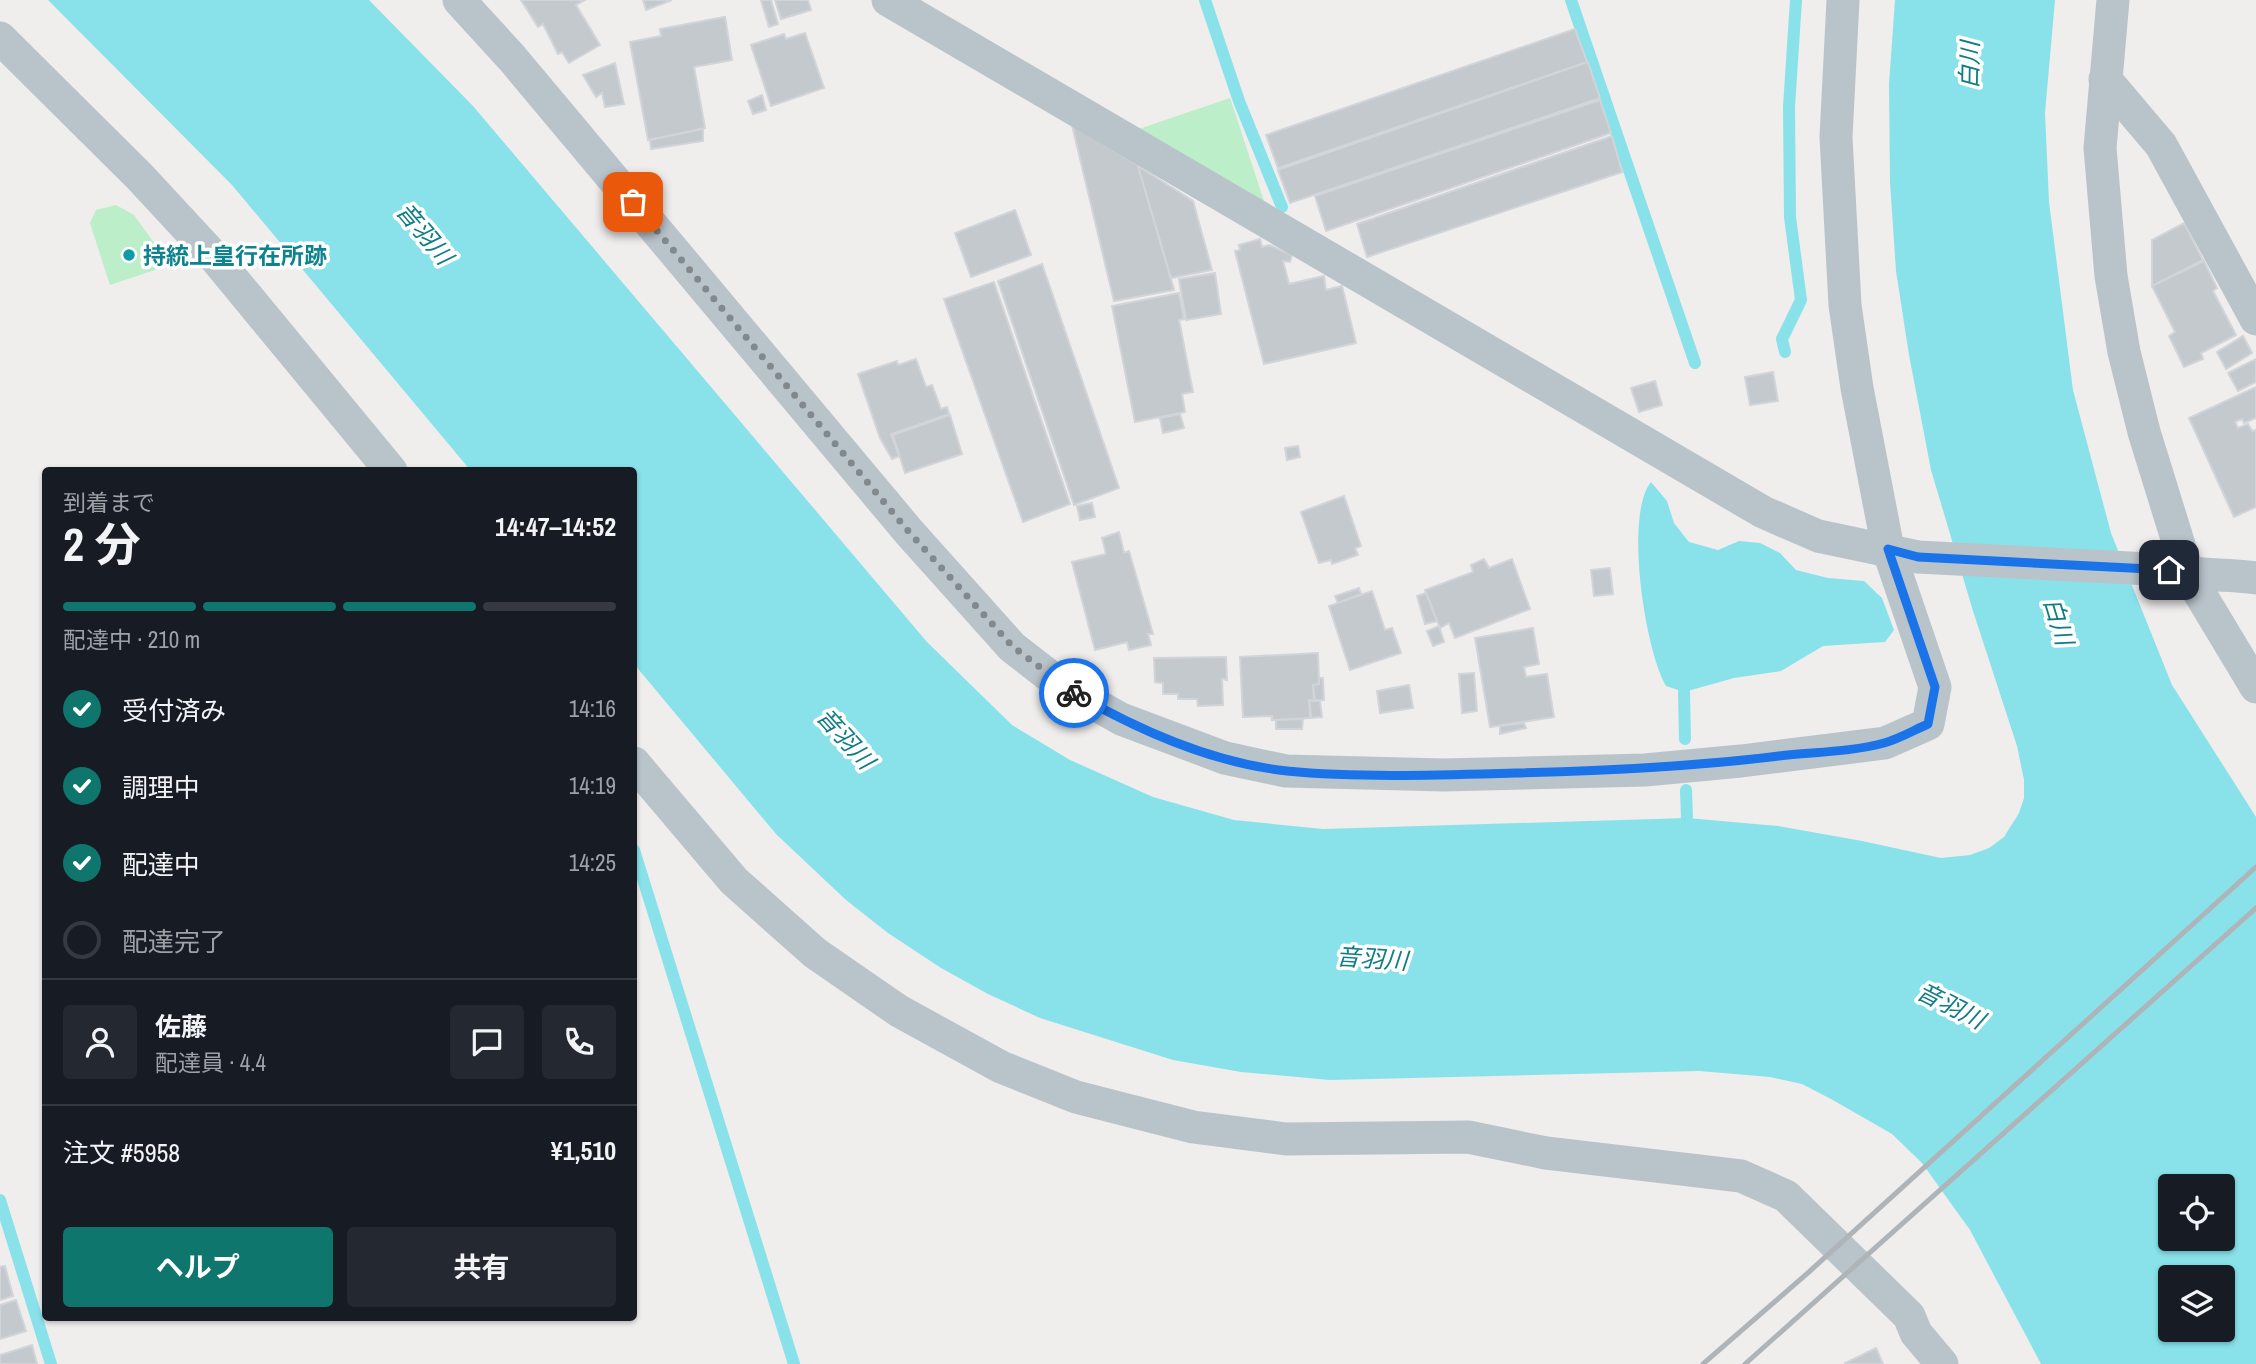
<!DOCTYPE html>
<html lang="ja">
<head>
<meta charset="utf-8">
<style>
	body { margin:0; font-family:"Archivo Narrow","Noto Sans JP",sans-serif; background:#242831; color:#f1f3f6; height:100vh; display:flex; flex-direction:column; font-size:26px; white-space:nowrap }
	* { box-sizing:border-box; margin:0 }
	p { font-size:23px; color:#9ea1a6 }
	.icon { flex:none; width:38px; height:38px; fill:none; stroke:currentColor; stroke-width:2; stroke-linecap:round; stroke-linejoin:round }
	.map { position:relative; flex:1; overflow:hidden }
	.panel { position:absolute; left:42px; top:467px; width:595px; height:854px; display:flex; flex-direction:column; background:#171b24; border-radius:7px; box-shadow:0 2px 5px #0004 }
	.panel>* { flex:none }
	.controls { position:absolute; left:2158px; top:1174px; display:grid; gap:14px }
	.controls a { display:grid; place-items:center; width:77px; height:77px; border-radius:7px; background:#171b24; box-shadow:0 2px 5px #0004; font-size:35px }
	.pin { position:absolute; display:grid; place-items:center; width:60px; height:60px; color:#fff; margin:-30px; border-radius:14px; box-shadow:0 4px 10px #0006 }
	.courier { position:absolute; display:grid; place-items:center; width:70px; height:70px; margin:-35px; border:5px solid #1a73e8; border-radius:50%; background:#fff; color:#222; box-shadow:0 2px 9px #0007 }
	.overview em { font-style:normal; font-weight:700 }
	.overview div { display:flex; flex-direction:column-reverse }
	.overview { display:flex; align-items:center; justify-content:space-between; height:119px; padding:0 21px }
	h1 { font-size:46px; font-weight:700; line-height:52px }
	.bar { display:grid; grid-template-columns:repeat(4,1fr); gap:10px 7px; align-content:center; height:84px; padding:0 21px }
	.bar i { height:9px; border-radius:5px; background:#363941 }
	.bar .selected { background:#0f766e }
	.bar p { grid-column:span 4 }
	.line { display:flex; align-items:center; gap:18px; padding:0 21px; border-top:2px solid #363941 }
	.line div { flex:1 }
	.round { display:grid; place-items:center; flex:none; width:74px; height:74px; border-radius:7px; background:#242831 }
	ol { padding:0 21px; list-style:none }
	li { display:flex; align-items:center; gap:21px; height:77px }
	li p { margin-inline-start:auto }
	li .icon { padding:7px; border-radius:50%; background:#0f766e; color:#fff; stroke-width:4 }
	li:last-child { color:#9ea1a6 }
	li i { width:38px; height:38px; border:4px solid #363941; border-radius:50% }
	.action { display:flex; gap:14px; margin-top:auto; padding:14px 21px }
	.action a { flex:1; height:80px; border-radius:7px; background:#0f766e; color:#fff; font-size:28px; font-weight:700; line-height:80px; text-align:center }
	.action a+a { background:#242831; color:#f1f3f6 }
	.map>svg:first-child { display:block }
	.green { fill:#bbeec9 }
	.water { fill:#89e2ea; fill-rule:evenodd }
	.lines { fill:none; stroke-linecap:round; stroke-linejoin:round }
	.stream { stroke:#89e2ea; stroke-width:12 }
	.building { fill:#c4c9cd; stroke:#d1d4d9; stroke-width:2 }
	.minor { stroke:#b9c4ca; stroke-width:33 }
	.rail { stroke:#afb4b8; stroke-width:5 }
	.done { stroke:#82898d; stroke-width:7; stroke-dasharray:0 12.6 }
	.route { stroke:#1a73e8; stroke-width:9 }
	.culture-dot { fill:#0f9aa8; stroke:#fff; stroke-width:2.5 }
	.labels { text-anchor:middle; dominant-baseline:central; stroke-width:7; stroke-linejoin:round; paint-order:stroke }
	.culture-label { font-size:23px; font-weight:bold; fill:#0d838f; stroke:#fff; text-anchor:start }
	.water-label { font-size:24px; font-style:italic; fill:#0f7d87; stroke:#fff }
</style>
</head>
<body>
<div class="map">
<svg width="2256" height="1364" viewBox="0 0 2256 1364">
	<rect width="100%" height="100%" fill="#f0eded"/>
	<g class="green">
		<path d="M1230 98 1266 207 1136 130Z"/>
		<path d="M116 205 134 215 170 265 110 285 90 223 96 210Z"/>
	</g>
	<g class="water">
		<path d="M48 0H369L473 106 927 642 1012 725 1070 760 1153 797 1234 820 1323 829 1687 818 1778 826 1862 841 1941 858 1970 855 1989 848 2004 837 2019 813 2024 798V780L2017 746 1973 611 1931 470 1909 355 1896 271 1890 182 1889 84 1895 0H2055L2045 113 2049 202 2073 390 2111 533 2172 685 2256 817V1364H2041L1970 1230 1922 1163 1892 1134 1831 1099 1802 1084 1770 1077 1699 1071 1330 1080 1241 1072 1173 1060 1040 1018 988 994 941 968 888 933 846 900 776 834 634 664V471H471L232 185ZM2170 1186H2222V1239H2170ZM2170 1278H2222V1330H2170Z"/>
		<path d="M1651 482 1667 501 1674 523 1689 542 1718 550 1739 541 1760 543 1780 553 1796 570 1828 578 1864 581 1882 598 1894 630 1885 642 1823 646 1781 671 1734 678 1684 692 1666 686C1645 650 1624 515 1651 482Z"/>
	</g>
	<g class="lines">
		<g class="stream">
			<path d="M1205 0 1239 101 1282 207"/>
			<path d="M1571 0 1695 363"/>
			<path d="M1785 352 1782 339 1801 300 1790 217 1789 107 1796 0"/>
			<path d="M1684 692 1685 739"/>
			<path d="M1686 790 1687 818"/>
			<path d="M634 850 794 1364"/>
			<path d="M0 1200 51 1364"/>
		</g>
	</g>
	<g class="building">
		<path d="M521 0H585L576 5 600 45 569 63 562 52 558 54 543 24 538 27Z"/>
		<path d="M643 0H672L646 10Z"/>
		<path d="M761 0H771L778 24 769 27Z"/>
		<path d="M775 0H808L811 10 781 19Z"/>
		<path d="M725 17 732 60 694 67 705 128 648 140 630 42 661 36 660 29Z"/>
		<path d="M1575 29 1587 62 1278 168 1266 135Z"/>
		<path d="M805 33 824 88 771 106 751 45 784 34 786 39Z"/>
		<path d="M1588 62 1600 98 1290 203 1278 170Z"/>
		<path d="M615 63 624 104 605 107 602 93 596 97 583 75Z"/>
		<path d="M762 95 766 110 753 114 748 101Z"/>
		<path d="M1600 100 1611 133 1326 231 1315 196Z"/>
		<path d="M1072 125 1138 165 1174 290 1114 301Z"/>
		<path d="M703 129V141L651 149 650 140Z"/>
		<path d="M1612 136 1622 172 1367 257 1357 224Z"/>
		<path d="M1138 166 1193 201 1212 270 1171 278Z"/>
		<path d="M1015 210 1031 255 971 277 955 233Z"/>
		<path d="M2184 223 2203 260 2152 286V240Z"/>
		<path d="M1260 239 1262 247 1269 245 1292 255 1290 262 1283 261 1289 284 1324 276 1326 290 1342 286 1356 343 1264 364 1235 251 1240 250 1239 245Z"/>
		<path d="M2204 261 2217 288 2213 291 2236 335 2201 353 2203 359 2184 367 2169 336 2175 332 2152 286Z"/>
		<path d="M1042 264 1119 488 1074 505 998 281Z"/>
		<path d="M1215 273 1221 314 1186 320 1179 279Z"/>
		<path d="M994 282 1070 504 1023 522 944 299Z"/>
		<path d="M1179 293 1184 319 1179 320 1193 392 1182 394 1185 412 1135 422 1112 306Z"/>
		<path d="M2243 336 2252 353 2226 369 2217 352Z"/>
		<path d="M916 359 926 387 932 385 941 409 947 407 949 414 891 434 899 456 892 459 880 438 858 374 897 361 898 365Z"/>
		<path d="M2256 359V382L2238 391 2228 373Z"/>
		<path d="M1773 372 1778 401 1750 405 1745 377Z"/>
		<path d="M1655 381 1662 405 1639 412 1631 388Z"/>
		<path d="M2256 387V418L2244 423 2242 419 2235 422 2238 428 2248 424 2252 431 2256 430V507L2234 517 2189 418Z"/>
		<path d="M1180 414 1184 428 1163 433 1160 418Z"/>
		<path d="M950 415 962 454 905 473 893 435Z"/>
		<path d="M1298 446 1300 457 1287 460 1285 448Z"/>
		<path d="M1344 496 1361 546 1355 548 1358 555 1332 564 1331 560 1319 563 1301 512Z"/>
		<path d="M1092 503 1095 517 1080 520 1077 506Z"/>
		<path d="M1119 532 1124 553 1129 551 1153 634H1148L1151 645 1129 650 1127 642 1095 650 1072 562 1106 554 1102 538Z"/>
		<path d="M1484 559 1489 568 1512 559 1530 609 1455 638 1449 623 1440 628 1425 590 1473 572 1471 565Z"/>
		<path d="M1610 568 1613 594 1594 596 1591 570Z"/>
		<path d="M1359 588 1361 594 1338 603 1335 596Z"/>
		<path d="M1372 591 1385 630 1392 628 1401 653 1350 670 1329 606Z"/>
		<path d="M1426 593 1437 621 1425 624 1417 596Z"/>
		<path d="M1439 626 1444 642 1433 646 1427 631Z"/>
		<path d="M1533 628 1539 664 1524 667 1526 677 1547 674 1554 717 1490 727 1475 638Z"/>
		<path d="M1318 653 1319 684 1313 685 1314 701 1309 700 1310 718 1272 720V716L1243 717 1240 657Z"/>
		<path d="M1226 657 1227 680 1222 679 1223 705 1198 706 1197 699H1178V694H1163V683L1155 682 1154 658Z"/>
		<path d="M1474 673 1477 711 1462 713 1459 674Z"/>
		<path d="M1319 678H1323L1324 700H1315L1313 685 1319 684Z"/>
		<path d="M1409 685 1413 708 1380 713 1377 691Z"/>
		<path d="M1310 701H1320L1322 717 1311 718Z"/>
		<path d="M1303 719 1302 729H1276V720Z"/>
		<path d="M1524 723 1526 728 1500 734V726Z"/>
		<path d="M5 1266 13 1296 0 1300V1267Z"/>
		<path d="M16 1300 26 1331 0 1339V1305Z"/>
		<path d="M32 1345 37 1364H0V1355Z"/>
		<path d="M1876 1348 1883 1364H1846L1845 1363Z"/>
	</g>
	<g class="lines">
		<g class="minor">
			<path d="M459 0 512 58 909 532 1012 647 1061 685 1121 719 1225 758 1286 771 1444 775 1645 770 1741 761 1885 743 1928 724 1935 687 1888 549 1857 388 1845 305 1836 137 1843 0"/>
			<path d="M888 0 1763 512 1818 536 1918 557 2169 570C2198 576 2227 574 2256 578"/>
			<path d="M2113 0 2100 148 2111 276 2124 352 2144 432 2188 574 2256 687"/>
			<path d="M0 38 140 177 216 259 391 471"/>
			<path d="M2105 79 2161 145 2256 319"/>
			<path d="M634 763 734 881 815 953 899 1011 1001 1067 1076 1097 1193 1127 1286 1139 1468 1137 1546 1153 1741 1176 1786 1196 1909 1316 1916 1333 1942 1364"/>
		</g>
		<g class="rail">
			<path d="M1703 1364 1810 1271 2256 867"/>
			<path d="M1745 1364 2256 908"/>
		</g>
	</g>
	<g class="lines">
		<path class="done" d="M633 202 909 532 995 627 1012 646 1074 693"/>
		<path class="route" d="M1074 693C1138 730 1212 763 1287 771 1359 778 1442 775 1515 773 1604 771 1691 767 1779 756 1813 752 1851 752 1884 743 1899 739 1914 730 1928 724L1935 687 1888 549 1918 557 2169 570"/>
	</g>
	<circle class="culture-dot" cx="129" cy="255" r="7"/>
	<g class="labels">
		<g class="culture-label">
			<text x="143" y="255">持統上皇行在所跡</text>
		</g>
		<g class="water-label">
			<text transform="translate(1969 65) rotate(-89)">白川</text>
			<text transform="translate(425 233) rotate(50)">音羽川</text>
			<text transform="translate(2059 621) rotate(73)">白川</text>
			<text transform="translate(846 738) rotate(48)">音羽川</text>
			<text transform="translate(1372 958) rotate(4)">音羽川</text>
			<text transform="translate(1951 1005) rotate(27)">音羽川</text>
		</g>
	</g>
</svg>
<div class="controls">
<a><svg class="icon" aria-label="locate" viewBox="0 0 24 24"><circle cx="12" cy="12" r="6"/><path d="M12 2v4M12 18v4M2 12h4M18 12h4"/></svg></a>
<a><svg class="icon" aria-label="layers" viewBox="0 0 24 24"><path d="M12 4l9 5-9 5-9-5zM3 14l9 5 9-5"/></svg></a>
</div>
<div class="pin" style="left:633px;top:202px;background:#ea580c"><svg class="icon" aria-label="bag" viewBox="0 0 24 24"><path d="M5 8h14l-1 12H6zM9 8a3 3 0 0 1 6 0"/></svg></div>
<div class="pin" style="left:2169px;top:570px;background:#1f2937"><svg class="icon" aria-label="home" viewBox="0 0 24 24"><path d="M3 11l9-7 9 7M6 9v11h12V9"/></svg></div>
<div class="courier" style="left:1074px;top:693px"><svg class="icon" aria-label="bike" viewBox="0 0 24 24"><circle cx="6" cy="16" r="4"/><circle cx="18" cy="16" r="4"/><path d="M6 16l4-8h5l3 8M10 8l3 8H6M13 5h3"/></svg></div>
<section class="panel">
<div class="overview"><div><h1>2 分</h1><p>到着まで</p></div><em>14:47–14:52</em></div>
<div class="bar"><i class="selected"></i><i class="selected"></i><i class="selected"></i><i></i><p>配達中 · 210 m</p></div>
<ol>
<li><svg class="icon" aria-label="check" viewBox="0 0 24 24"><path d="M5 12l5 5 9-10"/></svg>受付済み<p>14:16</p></li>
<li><svg class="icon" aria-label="check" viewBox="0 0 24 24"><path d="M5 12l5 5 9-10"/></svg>調理中<p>14:19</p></li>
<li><svg class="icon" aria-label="check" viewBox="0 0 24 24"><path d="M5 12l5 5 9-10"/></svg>配達中<p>14:25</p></li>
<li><i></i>配達完了</li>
</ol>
<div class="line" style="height:126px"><a class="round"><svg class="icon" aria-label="person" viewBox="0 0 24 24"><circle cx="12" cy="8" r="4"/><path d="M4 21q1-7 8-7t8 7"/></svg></a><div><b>佐藤</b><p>配達員 · 4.4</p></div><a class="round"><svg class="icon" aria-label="chat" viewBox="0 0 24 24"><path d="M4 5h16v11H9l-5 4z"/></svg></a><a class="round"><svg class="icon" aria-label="phone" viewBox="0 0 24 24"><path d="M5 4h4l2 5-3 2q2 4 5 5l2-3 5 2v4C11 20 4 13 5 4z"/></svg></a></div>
<div class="line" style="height:91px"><div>注文 #5958</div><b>¥1,510</b></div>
<div class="action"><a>ヘルプ</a><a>共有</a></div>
</section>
</div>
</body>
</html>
